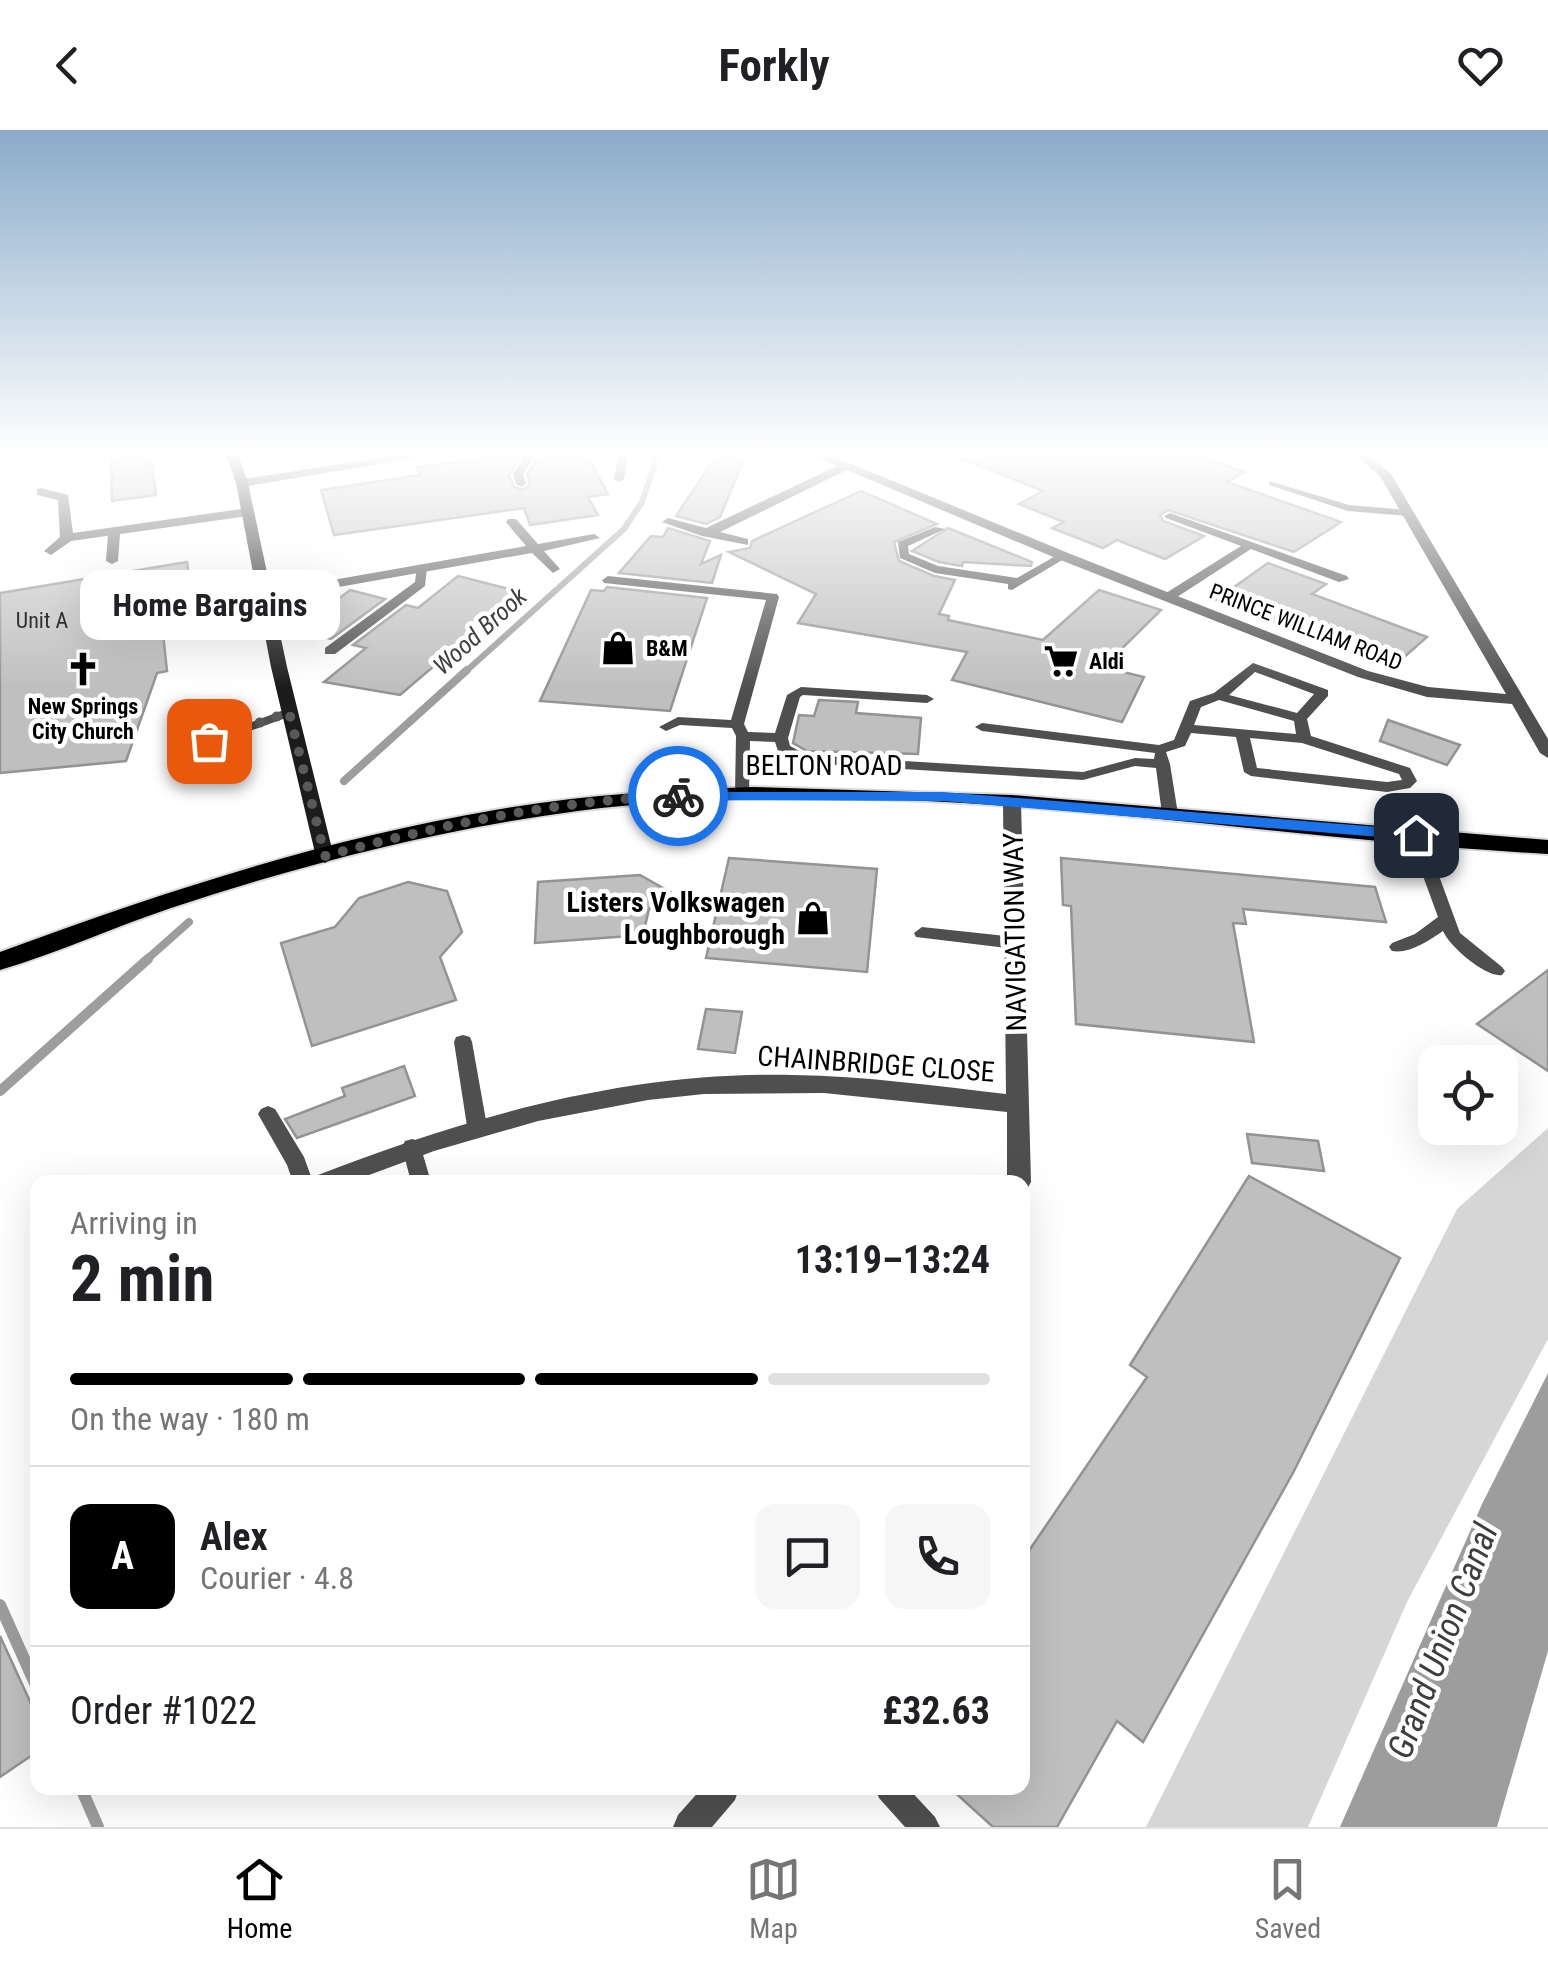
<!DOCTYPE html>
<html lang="en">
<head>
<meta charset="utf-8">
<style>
	body { margin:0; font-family:"Roboto Condensed",sans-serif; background:#f6f6f6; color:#202124; height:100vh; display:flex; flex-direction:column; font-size:38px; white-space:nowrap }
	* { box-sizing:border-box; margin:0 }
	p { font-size:32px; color:#757577 }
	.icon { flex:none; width:55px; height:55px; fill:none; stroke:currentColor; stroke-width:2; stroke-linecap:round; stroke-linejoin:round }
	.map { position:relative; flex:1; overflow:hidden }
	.side { position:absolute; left:30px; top:1045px; width:1000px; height:620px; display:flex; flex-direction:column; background:#fff; border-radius:20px; box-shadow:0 10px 40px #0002 }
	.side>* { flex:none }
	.buttons { position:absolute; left:1418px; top:915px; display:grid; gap:20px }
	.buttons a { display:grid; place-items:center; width:100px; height:100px; border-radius:20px; background:#fff; box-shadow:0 10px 40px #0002; font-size:50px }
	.pin { position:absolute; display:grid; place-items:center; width:85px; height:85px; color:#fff; margin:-42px; border-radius:20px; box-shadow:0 5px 15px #0006 }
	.courier { position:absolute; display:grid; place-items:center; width:100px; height:100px; margin:-50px; border:8px solid #1a73e8; border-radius:50%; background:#fff; color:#222; box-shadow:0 2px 12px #0007 }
	.bubble { position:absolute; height:70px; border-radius:20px; background:#fff; box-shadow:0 10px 40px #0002; font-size:32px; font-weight:700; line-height:70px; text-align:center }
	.summary em { font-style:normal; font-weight:700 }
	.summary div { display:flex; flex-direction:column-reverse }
	.summary { display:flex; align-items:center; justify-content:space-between; height:170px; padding:0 40px }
	h1 { font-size:65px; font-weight:700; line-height:75px }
	.bar { display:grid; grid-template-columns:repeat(4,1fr); gap:15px 10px; align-content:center; height:120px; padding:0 40px }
	.bar i { height:12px; border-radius:8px; background:#e0e0e0 }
	.bar .active { background:#000 }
	.bar p { grid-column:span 4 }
	.line { display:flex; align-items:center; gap:25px; padding:0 40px; border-top:2px solid #e0e0e0 }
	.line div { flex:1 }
	.round { display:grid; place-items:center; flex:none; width:105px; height:105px; border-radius:20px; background:#f6f6f6 }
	header { display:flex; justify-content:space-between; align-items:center; height:130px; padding:0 40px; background:#fff; font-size:45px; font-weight:700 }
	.dock { display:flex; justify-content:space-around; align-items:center; height:140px; border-top:2px solid #e0e0e0; background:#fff; font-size:28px; color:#757577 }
	.dock a { display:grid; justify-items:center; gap:5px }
	.dock .active { color:#000 }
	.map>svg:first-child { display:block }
	.green { fill:#d6d6d6 }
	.water { fill:#9d9d9d }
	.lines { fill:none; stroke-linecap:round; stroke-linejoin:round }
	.stream-far3 { stroke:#9d9d9d; stroke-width:6 }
	.stream-far2 { stroke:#9d9d9d; stroke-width:8 }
	.stream-far1 { stroke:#9d9d9d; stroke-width:10 }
	.stream { stroke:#9d9d9d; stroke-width:12 }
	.building { fill:#bfbfbf; stroke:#939393; stroke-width:2.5 }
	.primary-casing { stroke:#dbdbdb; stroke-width:4 }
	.lane { fill:#4f4f4f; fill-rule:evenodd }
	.street { fill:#4f4f4f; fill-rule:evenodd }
	.secondary { fill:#1c1c1c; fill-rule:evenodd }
	.primary { fill:#000; fill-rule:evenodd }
	.route { fill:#1a73e8 }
	.done { stroke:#595959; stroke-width:10; stroke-dasharray:0 18 }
	.labels { text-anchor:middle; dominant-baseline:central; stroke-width:9; stroke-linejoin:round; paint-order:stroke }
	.number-label { font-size:22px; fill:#303030 }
	.far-street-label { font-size:22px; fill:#000; stroke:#fff }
	.far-poi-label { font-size:22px; font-weight:bold; fill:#000; stroke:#fff; text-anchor:start }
	.far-water-label { font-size:25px; font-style:italic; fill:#3e3e3e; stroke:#fff }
	.street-label { font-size:28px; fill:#000; stroke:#fff }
	.poi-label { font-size:28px; font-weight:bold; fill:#000; stroke:#fff; text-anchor:end }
	.near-water-label { font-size:35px; font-style:italic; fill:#3e3e3e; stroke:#fff }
</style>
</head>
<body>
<header><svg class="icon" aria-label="back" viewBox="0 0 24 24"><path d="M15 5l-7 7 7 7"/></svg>Forkly<svg class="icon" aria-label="heart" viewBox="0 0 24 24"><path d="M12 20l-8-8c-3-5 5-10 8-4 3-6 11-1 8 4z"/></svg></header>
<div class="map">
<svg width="1548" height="1697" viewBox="0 0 1548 1697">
	<rect width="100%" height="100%" fill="#fff"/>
	<path class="green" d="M1548 998V1209L1408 1470 1308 1697H1146L1457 1079Z"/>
	<path class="water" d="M1548 1243V1521L1497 1697H1340L1482 1374Z"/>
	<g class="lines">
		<path class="stream-far3" d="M464 543 624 399 642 372 659 321"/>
		<g class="stream-far2">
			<path d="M344 651 467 540"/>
			<path d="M145 831 189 792"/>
		</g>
		<path class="stream-far1" d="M0 961 148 829"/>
		<g class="stream">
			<path d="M0 1475 38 1560"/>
			<path d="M81 1658 98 1697"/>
		</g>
	</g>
	<g class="building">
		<path d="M111 321H150L156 365 112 371Z"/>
		<path d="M534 321H585L608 364 588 367 598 385 530 395 524 378 334 405 321 360 420 345 417 337 517 324 519 329 509 345 514 357 523 360 530 355 527 345 536 331Z"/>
		<path d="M943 321H1183L1245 342 1227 352 1341 392 1294 422 1168 380 1160 385 1163 391 1204 406 1165 429 1117 410 1103 418 1052 398 1064 392 1019 374 1043 361Z"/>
		<path d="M717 325 744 329 720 387 706 394 676 386Z"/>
		<path d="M861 361 937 394 894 412 899 431 934 446 955 450 939 484 949 486 948 490 1043 510 1099 460 1161 480 1103 537 1144 547 1122 592 952 550 967 522 798 493 816 464 729 422 750 418 752 411Z"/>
		<path d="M668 398 710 411 701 434 721 425 712 453 619 443 651 406 663 407Z"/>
		<path d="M948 398 1032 432 1031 436 963 432 962 436 939 432 912 421Z"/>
		<path d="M187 432 196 499 163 504 167 541 157 543 126 631 0 643V463Z"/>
		<path d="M1268 433 1326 454 1312 464 1427 507 1394 536 1216 470Z"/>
		<path d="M458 446 521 462 400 565 324 552 366 518 353 515 406 475 418 478Z"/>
		<path d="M607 457 707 468 670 581 540 571 591 460 604 461Z"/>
		<path d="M350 460 385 469 331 509 298 500Z"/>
		<path d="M819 570 858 572 856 583 921 588 918 624 807 621 793 613 799 585 814 586Z"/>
		<path d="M1388 590 1460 615 1447 635 1380 611Z"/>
		<path d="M729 728 877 739 867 842 706 828Z"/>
		<path d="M1061 728 1375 757 1386 792 1243 779 1246 794 1233 793 1254 912 1076 894 1071 776 1063 775Z"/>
		<path d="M640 745 670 762 649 779 643 805 535 813 538 752Z"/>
		<path d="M408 752 447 761 462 802 440 827 456 870 312 916 281 813 335 797 359 768Z"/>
		<path d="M1548 840V941L1477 894Z"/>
		<path d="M706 879 742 882 735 923 698 919Z"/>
		<path d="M404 936 415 966 297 1008 285 989 345 966 342 958Z"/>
		<path d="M1247 1004 1318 1011 1324 1041 1252 1033Z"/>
		<path d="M1249 1046 1400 1128 1294 1341 1143 1612 1117 1591 1057 1697H993L950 1658H1022V1431L1147 1247 1130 1235Z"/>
		<path d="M0 1506 38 1589V1621L0 1647Z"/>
	</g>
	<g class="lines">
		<g class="primary-casing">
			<path id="primary" d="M752 657 1012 665 1548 710V724C1227 706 900 640 578 681 439 699 304 734 171 778 114 797 58 823 0 840V822C161 762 325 709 495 680 580 665 666 660 752 657Z"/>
		</g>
		<g class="lane">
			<path d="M520 321H530L533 329 523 344 526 354 521 357 516 354 513 344 523 329Z"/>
			<path d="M619 321H629L624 349 619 352 614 349Z"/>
			<path d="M1269 351 1349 375 1408 380 1413 383 1408 386 1348 381 1269 355Z"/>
			<path d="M1170 383 1347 446 1349 449 1339 452 1251 419 1174 469H1166V463L1241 416 1166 388 1164 386Z"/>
			<path d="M935 397 945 399 908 416 909 424 938 436 1017 448 1059 424 1069 426 1012 460 1008 459V454L935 443 900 428 898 412Z"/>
			<path d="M114 401 120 404 118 431 112 434 106 431 108 404Z"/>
			<path d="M417 436 427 438 425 456 335 524H325V518L415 452Z"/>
			<path d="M608 446 777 464 779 467 744 594 748 602 775 603 787 565 801 557 927 565 934 569 927 573 803 565 800 567 788 608 790 616 807 625 1083 642 1135 628 1154 629 1155 623 982 601 975 597 982 593 1159 615 1174 610 1190 571 1214 563 1253 533 1328 560V566L1307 589 1311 606 1410 638 1417 651 1410 658 1387 662 1251 646 1244 642 1236 607 1191 603 1185 616 1166 622 1170 634 1178 684 1170 689 1162 684 1156 638 1135 636 1083 650 804 633 778 621 775 612 750 611 749 664 742 669 735 664 736 606 732 598 680 595 666 601 659 597 678 587 731 590 766 470 604 453 602 450ZM1255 542 1314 564 1297 583 1229 565ZM1219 570 1294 591 1296 604 1194 595 1201 577ZM1250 608 1302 613 1399 644 1402 650 1387 652 1257 638Z"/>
			<path d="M289 578 296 582 294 585 214 614 209 615 202 611Z"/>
			<path d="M1416 700 1424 705 1460 803 1502 837 1505 841 1502 845C1486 848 1449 816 1443 801 1428 811 1410 824 1392 821L1389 817 1392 813 1415 804 1438 787 1408 705Z"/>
			<path d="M922 797 1015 807 1024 813 1015 819 916 807 914 803Z"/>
			<path d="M463 905 470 907 472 912 487 996 484 1002 477 1004 470 1002 467 996 454 912 456 907Z"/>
			<path d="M268 976 275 979 304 1027 313 1052H293L287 1035 258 984 261 979Z"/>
			<path d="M412 1009 419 1011 431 1052H411L402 1017 405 1011Z"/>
			<path d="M875 1658H908L935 1687 940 1697H905L879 1668Z"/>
		</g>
		<g class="street">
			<path d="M428 321H455L242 357 236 353 242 349Z"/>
			<path d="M805 321H820L1068 423 1368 541 1428 557 1506 564 1380 346 1351 321H1364L1391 344 1548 609V628L1540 623 1512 574 1427 567 1358 547 1058 429 847 340 720 402 748 409V415L702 406 662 392 668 388 706 398 837 336Z"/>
			<path d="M41 358 68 365 73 403 248 378 254 382 248 386 71 411 51 425 44 421 60 407 58 370 37 365V359Z"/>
			<path d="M508 389H516L538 414 594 404 600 408 544 421 560 439 553 443 532 423 265 470 258 466 265 462 526 416 506 392Z"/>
			<path d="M1012 667 1021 672 1031 1052 1027 1059 1022 1061V1052H1007V982L824 963 704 964 648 970 538 991 434 1021 350 1052H315L318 1045C470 986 628 941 793 945 865 946 936 956 1006 964L1003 672Z"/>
			<path d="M702 1658H739L735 1670 712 1697H673L678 1685Z"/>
		</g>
		<path class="secondary" d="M225 321H237L248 353 287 537 334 727 325 733 316 727 271 537 236 353Z"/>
		<use href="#primary" class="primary"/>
	</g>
	<linearGradient id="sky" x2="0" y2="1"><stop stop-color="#8aabca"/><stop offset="0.58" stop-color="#fff"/><stop offset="1" stop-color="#fff" stop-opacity="0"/></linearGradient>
	<rect width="1548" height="558" fill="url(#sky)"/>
	<path class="route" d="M943 662 1416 700 1423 705 1416 710 943 671 678 670 671 666 678 662Z"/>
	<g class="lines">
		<path class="done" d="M209 611 289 582 325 726C440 695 558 670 678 666"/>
	</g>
	<defs>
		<g id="shop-bare" transform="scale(2.7)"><path d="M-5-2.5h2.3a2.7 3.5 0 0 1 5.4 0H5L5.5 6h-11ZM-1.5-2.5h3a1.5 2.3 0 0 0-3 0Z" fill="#000" stroke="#fff" stroke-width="2.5" paint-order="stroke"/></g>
		<g id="supermarket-bare" transform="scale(2.7)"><path d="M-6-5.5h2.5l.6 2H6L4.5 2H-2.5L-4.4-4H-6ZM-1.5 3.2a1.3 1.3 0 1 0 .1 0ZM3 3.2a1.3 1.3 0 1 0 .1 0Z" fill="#000" stroke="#fff" stroke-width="2.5" paint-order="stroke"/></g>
		<g id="church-bare" transform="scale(2.7)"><path d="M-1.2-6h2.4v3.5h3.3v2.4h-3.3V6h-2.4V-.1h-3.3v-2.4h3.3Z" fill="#000" stroke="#fff" stroke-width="2.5" paint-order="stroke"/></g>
	</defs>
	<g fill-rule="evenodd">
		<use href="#shop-bare" x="618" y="518"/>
		<use href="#supermarket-bare" x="1061" y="531"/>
		<use href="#church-bare" x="83" y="539"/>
		<use href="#shop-bare" x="813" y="788"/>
	</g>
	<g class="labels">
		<g class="number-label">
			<text x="42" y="490">Unit A</text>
		</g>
		<g class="far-street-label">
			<text transform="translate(1306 497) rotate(21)">PRINCE WILLIAM ROAD</text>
		</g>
		<g class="far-poi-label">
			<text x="646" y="518">B&amp;M</text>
			<text x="1089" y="531">Aldi</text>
			<text x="83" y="576" text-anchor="middle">New Springs<tspan x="83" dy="25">City Church</tspan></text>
		</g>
		<g class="far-water-label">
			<text transform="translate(480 501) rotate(-42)">Wood Brook</text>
		</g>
		<g class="street-label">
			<text x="824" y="635">BELTON ROAD</text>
			<text transform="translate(1015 802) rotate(-91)">NAVIGATION WAY</text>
			<text transform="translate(876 934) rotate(4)">CHAINBRIDGE CLOSE</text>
		</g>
		<g class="poi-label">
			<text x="785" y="772">Listers Volkswagen<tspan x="785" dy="32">Loughborough</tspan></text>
		</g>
		<g class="near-water-label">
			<text transform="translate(1443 1511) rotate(-69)">Grand Union Canal</text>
		</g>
	</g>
</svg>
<div class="buttons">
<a><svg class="icon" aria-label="locate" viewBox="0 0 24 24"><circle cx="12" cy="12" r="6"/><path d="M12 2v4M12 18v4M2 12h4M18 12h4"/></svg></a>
</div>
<div class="pin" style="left:209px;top:611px;background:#ea580c"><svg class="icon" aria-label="bag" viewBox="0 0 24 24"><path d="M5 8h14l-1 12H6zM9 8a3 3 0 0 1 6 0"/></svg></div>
<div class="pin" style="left:1416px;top:705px;background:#1f2937"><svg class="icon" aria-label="home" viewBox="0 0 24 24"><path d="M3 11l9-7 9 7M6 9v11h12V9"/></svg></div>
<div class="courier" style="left:678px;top:666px"><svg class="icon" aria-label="bike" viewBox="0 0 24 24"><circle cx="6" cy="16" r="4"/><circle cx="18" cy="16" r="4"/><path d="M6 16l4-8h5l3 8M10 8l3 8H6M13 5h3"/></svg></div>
<div class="bubble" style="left:80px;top:440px;width:260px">Home Bargains</div>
<section class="side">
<div class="summary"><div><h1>2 min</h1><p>Arriving in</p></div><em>13:19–13:24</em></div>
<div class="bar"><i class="active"></i><i class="active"></i><i class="active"></i><i></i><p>On the way · 180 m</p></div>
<div class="line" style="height:180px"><b class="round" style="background:#000;color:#fff">A</b><div><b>Alex</b><p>Courier · 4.8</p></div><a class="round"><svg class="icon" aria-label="chat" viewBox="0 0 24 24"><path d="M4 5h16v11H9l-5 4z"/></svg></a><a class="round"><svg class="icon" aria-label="phone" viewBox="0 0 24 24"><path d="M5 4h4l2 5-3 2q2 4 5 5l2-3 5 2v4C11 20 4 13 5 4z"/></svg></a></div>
<div class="line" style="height:130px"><div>Order #1022</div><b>£32.63</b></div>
</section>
</div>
<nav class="dock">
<a class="active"><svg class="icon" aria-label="home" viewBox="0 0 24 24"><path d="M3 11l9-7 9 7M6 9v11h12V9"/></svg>Home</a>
<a><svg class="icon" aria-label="map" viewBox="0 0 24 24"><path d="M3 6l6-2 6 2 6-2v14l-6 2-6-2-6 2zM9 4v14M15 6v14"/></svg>Map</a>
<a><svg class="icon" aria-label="saved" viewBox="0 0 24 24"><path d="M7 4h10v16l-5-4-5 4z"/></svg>Saved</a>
</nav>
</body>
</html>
